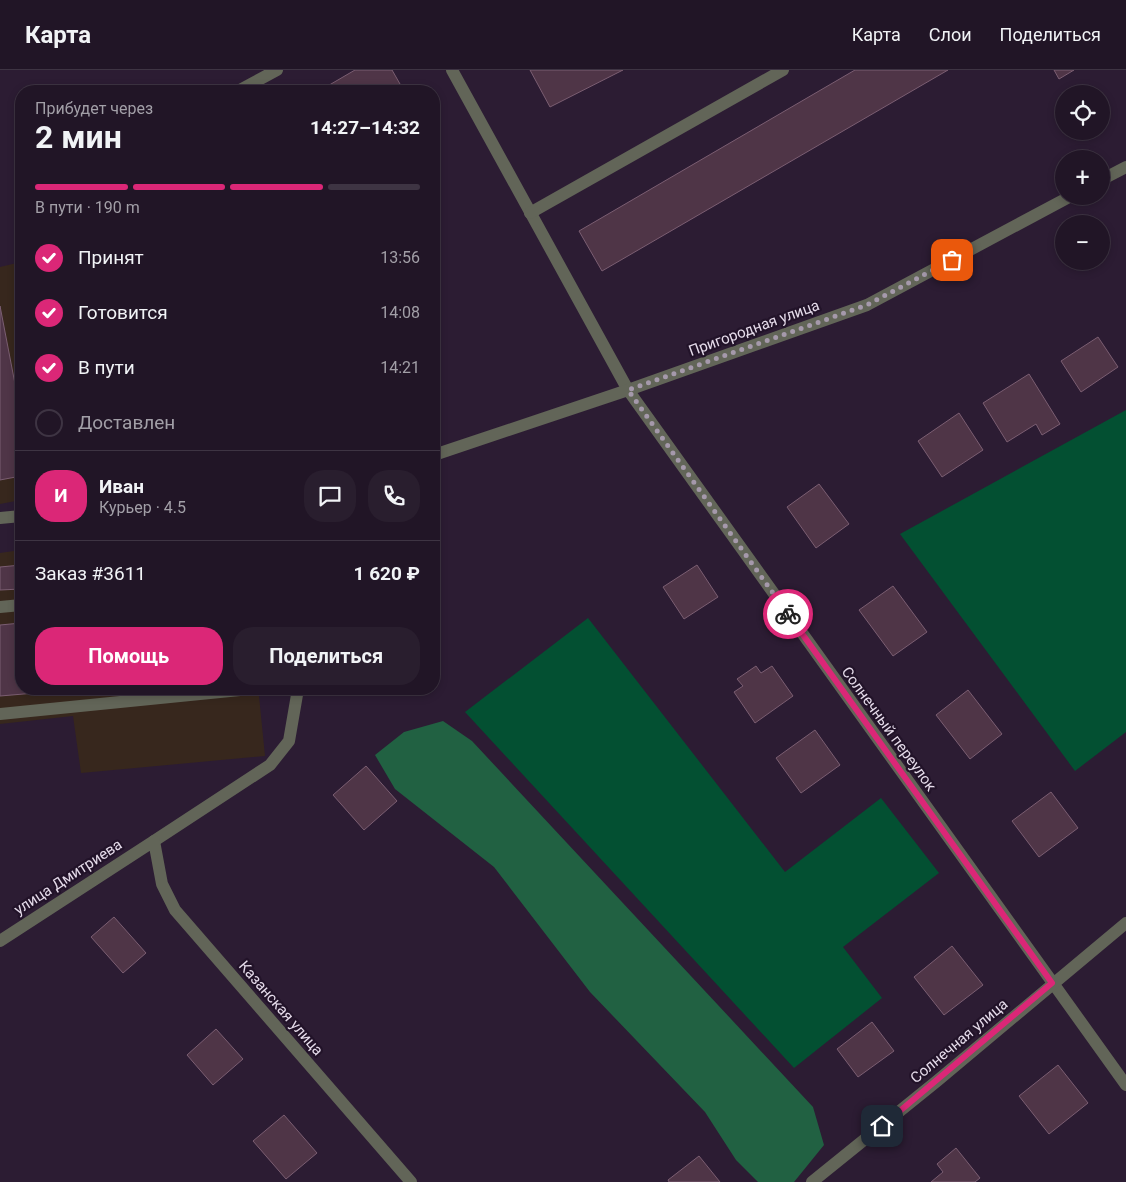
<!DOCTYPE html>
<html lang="ru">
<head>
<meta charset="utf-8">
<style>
	body { margin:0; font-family:Roboto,sans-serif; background:#291e2e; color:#f1f3f6; height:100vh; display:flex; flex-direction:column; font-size:19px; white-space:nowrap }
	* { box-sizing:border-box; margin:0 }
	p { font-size:16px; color:#a29fa7 }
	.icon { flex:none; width:28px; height:28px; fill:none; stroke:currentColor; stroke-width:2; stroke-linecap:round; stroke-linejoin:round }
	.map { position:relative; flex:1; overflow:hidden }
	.sheet { position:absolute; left:15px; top:15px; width:425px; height:610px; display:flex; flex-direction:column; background:#211526; border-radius:20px; box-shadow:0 2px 8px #0003,0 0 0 1px #3e3443 }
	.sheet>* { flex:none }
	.buttons { position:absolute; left:1055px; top:15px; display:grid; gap:10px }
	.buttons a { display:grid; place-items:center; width:55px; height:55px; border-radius:50%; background:#211526; box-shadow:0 2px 8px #0003,0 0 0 1px #3e3443; font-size:25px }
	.pin { position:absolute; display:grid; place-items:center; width:42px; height:42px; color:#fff; margin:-21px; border-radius:10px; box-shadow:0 2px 8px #0006 }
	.courier { position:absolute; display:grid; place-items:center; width:50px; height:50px; margin:-25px; border:4px solid #db2777; border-radius:50%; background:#fff; color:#222; box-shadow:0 1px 6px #0007 }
	.head em { font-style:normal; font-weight:700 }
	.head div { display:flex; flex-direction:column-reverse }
	.head { display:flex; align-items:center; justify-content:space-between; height:85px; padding:0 20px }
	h1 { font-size:32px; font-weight:700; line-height:38px }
	.bar { display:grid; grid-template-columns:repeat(4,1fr); gap:8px 5px; align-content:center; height:60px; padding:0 20px }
	.bar i { height:6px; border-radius:4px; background:#3e3443 }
	.bar .on { background:#db2777 }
	.bar p { grid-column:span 4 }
	.line { display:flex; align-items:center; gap:12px; padding:0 20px; border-top:1px solid #3e3443 }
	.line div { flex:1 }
	.round { display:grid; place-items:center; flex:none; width:52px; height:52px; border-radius:20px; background:#291e2e }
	ol { padding:0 20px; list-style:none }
	li { display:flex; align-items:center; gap:15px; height:55px }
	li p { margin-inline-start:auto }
	li .icon { padding:5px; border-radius:50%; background:#db2777; color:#fff; stroke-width:4 }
	li:last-child { color:#a29fa7 }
	li i { width:28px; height:28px; border:2px solid #3e3443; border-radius:50% }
	.cta { display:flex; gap:10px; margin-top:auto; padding:10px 20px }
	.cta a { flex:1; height:58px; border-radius:20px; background:#db2777; color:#fff; font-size:20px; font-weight:700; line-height:58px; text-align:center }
	.cta a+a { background:#291e2e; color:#f1f3f6 }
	header { display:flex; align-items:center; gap:30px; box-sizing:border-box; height:70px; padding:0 25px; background:#211526; border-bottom:1px solid #3e3443 }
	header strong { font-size:24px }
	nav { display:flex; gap:28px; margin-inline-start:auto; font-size:18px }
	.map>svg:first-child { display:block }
	.industrial { fill:#37271d }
	.green { fill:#035032 }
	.forest { fill:#216142 }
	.building { fill:#4f3547; stroke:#7b5e72 }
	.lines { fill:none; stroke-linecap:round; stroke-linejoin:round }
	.service { stroke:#626558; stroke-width:12 }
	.minor { stroke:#626558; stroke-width:12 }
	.tertiary { stroke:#626558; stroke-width:12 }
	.done { stroke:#a599ab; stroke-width:5; stroke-dasharray:0 9 }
	.route { stroke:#db2777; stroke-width:6 }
	.labels { text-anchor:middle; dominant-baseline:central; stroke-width:4.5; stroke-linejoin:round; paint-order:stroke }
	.street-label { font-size:15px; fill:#e6dceb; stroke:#221329 }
</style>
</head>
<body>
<header>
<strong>Карта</strong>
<nav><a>Карта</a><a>Слои</a><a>Поделиться</a></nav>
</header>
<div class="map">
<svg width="1126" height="1112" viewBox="0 0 1126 1112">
	<rect width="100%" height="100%" fill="#2c1c33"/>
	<g class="industrial">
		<path d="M21 192V430L0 434V197Z"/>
		<path d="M21 480V619H309L259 626 265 686 81 703 73 646 0 654V483Z"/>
	</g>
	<g class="green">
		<path d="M1126 340V662L1075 701 900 464Z"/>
		<path d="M588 548 785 802 881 728 939 803 843 877 882 928 794 998 465 642Z"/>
	</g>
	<path class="forest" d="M443 651 472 671 813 1037 824 1075 794 1112H758L736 1090 705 1042 590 922 494 797 395 719 375 685 404 662Z"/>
	<g class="building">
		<path d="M355 0H392L404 21H319Z"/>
		<path d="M530 0H623L550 37Z"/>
		<path d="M855 0H948L602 201 579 161Z"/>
		<path d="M1054 0H1074L1059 9Z"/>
		<path d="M0 236 21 345V406L0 410Z"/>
		<path d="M1098 267 1118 297 1081 322 1061 291Z"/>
		<path d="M1029 304 1060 354 1042 365 1036 354 1007 372 983 333Z"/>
		<path d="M959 343 983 380 942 407 918 371Z"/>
		<path d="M819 414 849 454 816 478 787 437Z"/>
		<path d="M21 495V519L0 520V497Z"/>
		<path d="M697 495 718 527 684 549 663 517Z"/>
		<path d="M893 516 927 562 893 586 859 540Z"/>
		<path d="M21 553V619H83L0 626V555Z"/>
		<path d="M756 596 761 603 772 596 793 626 755 653 734 622 743 616 737 609Z"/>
		<path d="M968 620 1002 664 970 689 936 645Z"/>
		<path d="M815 660 840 695 801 723 776 688Z"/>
		<path d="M366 696 397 731 364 760 333 725Z"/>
		<path d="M1051 722 1078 758 1039 787 1012 751Z"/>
		<path d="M114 847 146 883 123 903 91 867Z"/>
		<path d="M952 876 983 915 944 945 914 907Z"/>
		<path d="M872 952 894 981 858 1007 837 979Z"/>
		<path d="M216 959 243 989 213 1015 187 985Z"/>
		<path d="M1058 995 1088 1033 1049 1064 1019 1026Z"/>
		<path d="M284 1045 317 1083 286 1109 253 1071Z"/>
		<path d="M956 1078 980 1108 975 1112H931L943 1102 937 1094Z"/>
		<path d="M699 1086 720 1112H669L668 1110Z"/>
	</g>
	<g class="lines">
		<g class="service">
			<path d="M452 0 628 320"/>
			<path d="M238 21 277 0"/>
			<path d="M530 143 783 0"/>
			<path d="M0 537 21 535"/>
			<path d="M0 644 250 619"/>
			<path d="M154 771 270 695 289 671 298 619"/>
		</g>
		<g class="minor">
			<path d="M628 320 1126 1015"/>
			<path d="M0 871 154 771 162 814 175 840 411 1112"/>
			<path d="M812 1112 937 1011 1126 853"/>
		</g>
		<g class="tertiary">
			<path d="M1101 110 1126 97"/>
			<path d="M434 385 628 320 867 235 1071 126"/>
			<path d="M0 448 21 446"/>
		</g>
	</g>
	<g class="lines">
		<path class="done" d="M788 544 628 320 867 235 952 190"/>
		<path class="route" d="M788 544 1052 913 882 1056"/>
	</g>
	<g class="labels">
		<g class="street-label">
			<text transform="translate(754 258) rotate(-20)">Пригородная улица</text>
			<text transform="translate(889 659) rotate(54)">Солнечный переулок</text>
			<text transform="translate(68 807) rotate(-33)">улица Дмитриева</text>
			<text transform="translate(281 938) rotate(49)">Казанская улица</text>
			<text transform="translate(959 971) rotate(-40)">Солнечная улица</text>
		</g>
	</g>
</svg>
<div class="buttons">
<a><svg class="icon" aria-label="locate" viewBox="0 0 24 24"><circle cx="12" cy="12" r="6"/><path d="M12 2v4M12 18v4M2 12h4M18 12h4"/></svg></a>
<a>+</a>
<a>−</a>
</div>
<div class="pin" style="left:952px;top:190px;background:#ea580c"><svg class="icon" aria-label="bag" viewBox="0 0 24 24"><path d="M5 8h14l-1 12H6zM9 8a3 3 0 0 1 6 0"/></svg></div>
<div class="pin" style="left:882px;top:1056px;background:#1f2937"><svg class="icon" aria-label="home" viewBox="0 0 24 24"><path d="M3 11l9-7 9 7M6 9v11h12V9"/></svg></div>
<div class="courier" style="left:788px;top:544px"><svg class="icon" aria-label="bike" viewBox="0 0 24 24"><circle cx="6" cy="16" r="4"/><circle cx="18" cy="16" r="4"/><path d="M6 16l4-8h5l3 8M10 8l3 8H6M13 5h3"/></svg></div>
<section class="sheet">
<div class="head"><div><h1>2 мин</h1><p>Прибудет через</p></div><em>14:27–14:32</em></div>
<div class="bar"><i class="on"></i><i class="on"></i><i class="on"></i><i></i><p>В пути · 190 m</p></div>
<ol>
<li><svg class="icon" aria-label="check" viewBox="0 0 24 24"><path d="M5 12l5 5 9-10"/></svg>Принят<p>13:56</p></li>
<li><svg class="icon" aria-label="check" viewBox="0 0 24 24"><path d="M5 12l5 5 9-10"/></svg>Готовится<p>14:08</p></li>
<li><svg class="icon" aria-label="check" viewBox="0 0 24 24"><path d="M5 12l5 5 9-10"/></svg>В пути<p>14:21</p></li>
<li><i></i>Доставлен</li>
</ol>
<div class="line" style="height:90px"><b class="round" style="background:#db2777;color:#fff">И</b><div><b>Иван</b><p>Курьер · 4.5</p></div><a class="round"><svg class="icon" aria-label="chat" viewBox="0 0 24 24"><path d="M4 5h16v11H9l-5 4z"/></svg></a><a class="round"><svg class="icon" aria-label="phone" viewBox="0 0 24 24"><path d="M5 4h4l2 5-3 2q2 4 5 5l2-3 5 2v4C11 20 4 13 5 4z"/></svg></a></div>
<div class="line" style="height:65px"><div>Заказ #3611</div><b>1 620 ₽</b></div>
<div class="cta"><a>Помощь</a><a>Поделиться</a></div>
</section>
</div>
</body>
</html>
